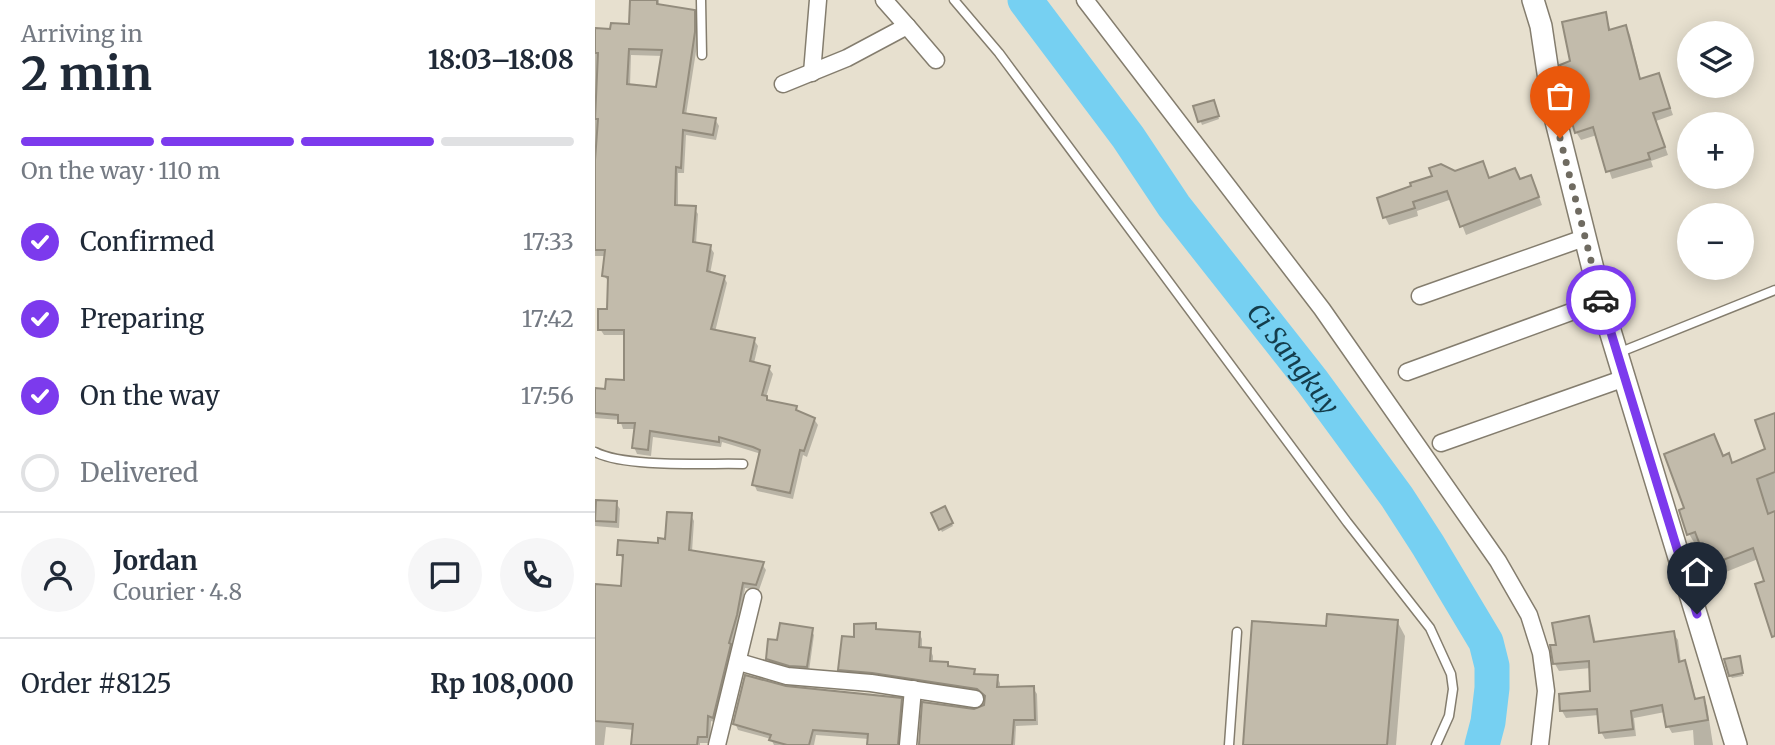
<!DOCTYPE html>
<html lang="en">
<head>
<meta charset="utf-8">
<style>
	body { margin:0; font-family:Merriweather,serif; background:#f6f6f7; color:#1f2937; height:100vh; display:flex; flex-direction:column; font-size:26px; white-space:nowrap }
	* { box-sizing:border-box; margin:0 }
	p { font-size:23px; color:#747a83 }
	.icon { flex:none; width:38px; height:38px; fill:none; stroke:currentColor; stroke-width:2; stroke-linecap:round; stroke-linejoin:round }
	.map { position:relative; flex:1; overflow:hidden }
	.side { display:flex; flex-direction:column; background:#fff; width:595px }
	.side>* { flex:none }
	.buttons { position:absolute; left:1082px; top:21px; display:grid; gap:14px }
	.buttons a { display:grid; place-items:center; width:77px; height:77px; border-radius:50%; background:#fff; box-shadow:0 4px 18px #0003; font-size:35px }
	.pin { position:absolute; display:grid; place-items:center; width:60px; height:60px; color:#fff; margin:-72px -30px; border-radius:50% 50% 50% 0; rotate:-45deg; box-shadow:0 0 7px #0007 }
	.pin .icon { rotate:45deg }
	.courier { position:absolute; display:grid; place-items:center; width:70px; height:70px; margin:-35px; border:5px solid #7c3aed; border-radius:50%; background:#fff; color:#222; box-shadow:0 2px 9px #0007 }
	.overview em { font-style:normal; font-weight:700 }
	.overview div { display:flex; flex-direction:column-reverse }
	.overview { display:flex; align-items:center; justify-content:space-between; height:119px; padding:0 21px }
	h1 { font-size:46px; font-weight:700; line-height:52px }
	.bar { display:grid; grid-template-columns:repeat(4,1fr); gap:10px 7px; align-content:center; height:84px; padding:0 21px }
	.bar i { height:9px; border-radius:5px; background:#e0e1e3 }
	.bar .active { background:#7c3aed }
	.bar p { grid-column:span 4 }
	.line { display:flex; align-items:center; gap:18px; padding:0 21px; border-top:2px solid #e0e1e3 }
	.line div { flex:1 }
	.round { display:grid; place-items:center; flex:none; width:74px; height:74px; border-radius:37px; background:#f6f6f7 }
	ol { padding:0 21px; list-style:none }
	li { display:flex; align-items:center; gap:21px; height:77px }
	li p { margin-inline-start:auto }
	li .icon { padding:7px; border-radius:50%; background:#7c3aed; color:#fff; stroke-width:4 }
	li:last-child { color:#747a83 }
	li i { width:38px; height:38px; border:4px solid #e0e1e3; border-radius:50% }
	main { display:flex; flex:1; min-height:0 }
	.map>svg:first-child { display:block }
	.shadow { fill:#0003; fill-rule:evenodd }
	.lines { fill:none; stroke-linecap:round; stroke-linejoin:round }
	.river { stroke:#76d0f2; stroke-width:35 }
	.building { fill:#c2bbab; stroke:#938c7d; stroke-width:2; fill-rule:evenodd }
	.service-casing { stroke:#847d6e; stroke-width:11 }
	.minor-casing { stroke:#847d6e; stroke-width:19 }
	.tertiary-casing { stroke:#847d6e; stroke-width:24 }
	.service { stroke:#fff; stroke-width:8 }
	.minor { stroke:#fff; stroke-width:16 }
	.tertiary { stroke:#fff; stroke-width:21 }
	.done { stroke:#6f6b61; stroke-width:7; stroke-dasharray:0 12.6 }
	.route { stroke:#7c3aed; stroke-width:9 }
	.labels { text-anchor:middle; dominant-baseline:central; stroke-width:7; stroke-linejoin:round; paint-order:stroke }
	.water-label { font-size:26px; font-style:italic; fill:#143d4c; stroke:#fff }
</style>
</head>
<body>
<main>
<section class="side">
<div class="overview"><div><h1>2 min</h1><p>Arriving in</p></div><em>18:03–18:08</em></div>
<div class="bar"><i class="active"></i><i class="active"></i><i class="active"></i><i></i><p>On the way · 110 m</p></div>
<ol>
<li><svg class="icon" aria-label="check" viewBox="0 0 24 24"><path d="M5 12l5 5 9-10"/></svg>Confirmed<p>17:33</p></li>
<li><svg class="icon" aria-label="check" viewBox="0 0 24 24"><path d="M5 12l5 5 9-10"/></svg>Preparing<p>17:42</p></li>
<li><svg class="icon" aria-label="check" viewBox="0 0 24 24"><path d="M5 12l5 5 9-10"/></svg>On the way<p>17:56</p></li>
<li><i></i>Delivered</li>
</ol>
<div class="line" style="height:126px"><a class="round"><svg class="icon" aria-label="person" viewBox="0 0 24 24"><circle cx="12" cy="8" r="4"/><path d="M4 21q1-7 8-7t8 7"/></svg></a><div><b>Jordan</b><p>Courier · 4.8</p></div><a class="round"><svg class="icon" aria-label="chat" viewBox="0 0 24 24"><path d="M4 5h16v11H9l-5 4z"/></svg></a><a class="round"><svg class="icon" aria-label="phone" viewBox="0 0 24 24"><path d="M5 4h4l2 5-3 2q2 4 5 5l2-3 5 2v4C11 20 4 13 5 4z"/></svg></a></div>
<div class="line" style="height:91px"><div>Order #8125</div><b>Rp 108,000</b></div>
</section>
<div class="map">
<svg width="1180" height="745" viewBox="0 0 1180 745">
	<rect width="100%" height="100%" fill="#e7e0cf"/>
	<g class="shadow">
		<path d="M37 0H64V6L99 12 102 18 103 39 91 115 120 119 124 126 121 140 91 135 89 173H83V207L99 208 103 214 101 244 115 247 119 253 115 274 129 277 132 283 120 332 159 340 163 346 159 363 174 368 178 374 171 397 174 402 201 407 204 414 219 419 223 425 212 457 208 455 198 499 162 491 159 484 166 454 163 453 127 442 126 447 58 437 56 456 42 454 39 447 41 429H28L25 420 0 418V390L12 391 30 382V335H9L5 329 14 311V282L9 276 11 256H0V30H17L35 26ZM36 55 68 56 62 89 35 86Z"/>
		<path d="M1010 14 1016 31 1031 27 1035 35 1046 80 1064 75 1078 115 1061 121 1073 155 1056 161 1058 167 1017 179 1002 135 986 140 981 132 977 62Z"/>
		<path d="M620 105 624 119 607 125 600 107Z"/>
		<path d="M887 163 895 180 925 181 940 186 947 205 871 235 857 199 822 211 823 216 794 225 790 217 860 173Z"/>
		<path d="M1180 415V629L1171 583 1163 559 1121 576 1106 542 1100 544 1094 534 1091 509 1118 436 1129 457 1133 455 1138 464 1172 450Z"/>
		<path d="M0 502 21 503 25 509 24 528 0 526Z"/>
		<path d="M349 509 358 526 347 532 338 514Z"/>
		<path d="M96 515 99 521 97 552 167 564 171 570 164 590 150 588 145 621 121 723 116 721 115 743H105V745H38L39 730 11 727 9 745H0V586L27 588 29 560 24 554 64 545Z"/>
		<path d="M993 618 997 625 1001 644 1078 633 1083 640 1086 663 1089 662 1093 669 1101 700 1108 699 1112 706 1118 745H1099L1098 730 1077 733 1073 726 1070 712 1039 718 1041 736 1010 739 1006 732 1004 715 971 718 967 711 997 693 996 668 964 671 960 664 957 647 963 646Z"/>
		<path d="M802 621 810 636 801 745H649L733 628Z"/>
		<path d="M280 625 283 631 324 633 327 639V649H335L338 656V663L352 664 355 668 379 670 382 676 402 677 405 683V689L438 688 442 694 443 725 421 726 420 745H325L384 711 392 702 391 697 324 684 248 675 245 669 260 639Z"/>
		<path d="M216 630 219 635 214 671 198 670 176 664 173 659 183 642Z"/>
		<path d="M1145 661 1148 676 1137 678 1135 675Z"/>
		<path d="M191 688 306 700 309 706 306 745H274V739L221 735 219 745H179L176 739 143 730 140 723Z"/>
	</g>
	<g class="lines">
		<path class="river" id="s1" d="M430 0 533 137 579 206 717 381 802 497 833 545 891 642 897 666V688L893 722 887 745"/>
	</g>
	<g class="building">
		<path d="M35 0H62V4L100 10V32L88 113 121 118 118 135 88 130 86 168 81 167 80 205 101 206 98 242 116 245 112 271 130 276 116 329 160 338 155 361 175 366 167 395 172 396V400L202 406 201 410 220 418 209 451 205 450 195 493 157 485 165 450 158 447 124 437V442L55 431 53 450 37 448 40 423H23V415L0 413V388L10 389 11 379 29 380V330H3V309H12L13 277 7 276 10 250H0V160L3 119H0L3 53H0V28L15 29 16 23 34 24ZM34 49 67 50 61 87 32 84Z"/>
		<path d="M1011 12 1014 30 1031 25 1045 79 1064 73 1075 108 1058 113 1070 147 1053 153 1055 159 1011 172 998 127 980 133 971 102 965 65 975 61 967 22Z"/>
		<path d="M619 100 624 116 603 122 598 106Z"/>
		<path d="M888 161 894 178 920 168 925 179 936 175 944 197 865 227 852 191 818 202 820 208 788 218 782 198 816 186 815 183 837 176 834 168 846 164 860 171Z"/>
		<path d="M1180 413V472L1162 479 1173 514 1180 511V636L1177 637 1160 584 1169 581 1158 548 1113 566 1100 532 1092 535 1084 510 1089 508 1069 454 1119 434 1128 456 1134 453 1137 463 1170 449 1160 420Z"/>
		<path d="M1 500 22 501 21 522 0 521Z"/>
		<path d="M350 506 358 523 344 530 336 513Z"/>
		<path d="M72 512 97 513 94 550 169 562 161 585 148 583 142 615 134 643 136 644 118 718 113 716 112 737H103L102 745H36L38 724 0 721V584L26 586 28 555H22L23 540 63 543V538L70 539Z"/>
		<path d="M732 614 803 620 792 745H648L657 621 731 626Z"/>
		<path d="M994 616 999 642 1079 631 1084 662 1090 660 1100 699 1109 697 1113 720 1071 727 1067 705 1036 711 1038 729 1004 733 1002 709 965 711 964 694 995 691 994 661 958 664 955 645H961L957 623Z"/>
		<path d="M185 623 218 628 212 667 194 666 171 659 173 639 182 640Z"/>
		<path d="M281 623V629L325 632 324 647 336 648 335 661 353 662V666L380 669 379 674 403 675 402 687 439 686 440 720H419L417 745H324L327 702 379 709 389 705 390 696 382 689 277 673 243 670 247 636 259 637V624Z"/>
		<path d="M1145 656 1148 673 1134 676 1129 659Z"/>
		<path d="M150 675 191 686 307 698 303 745H272L273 734 218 730 214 745H192L174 740 176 735 138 724Z"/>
	</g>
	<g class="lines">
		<g class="service-casing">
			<g id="service">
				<path d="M106 0 107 55"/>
				<path d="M359 0 404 53 752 522 835 628 856 674 858 689 854 716 841 745"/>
				<path d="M1023 353 1180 290"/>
				<path d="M0 452C31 468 111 463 148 464"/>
				<path d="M634 745 642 632"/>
			</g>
		</g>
		<g class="minor-casing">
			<g id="minor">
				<path d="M490 0 727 309 903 561 934 615 946 653 951 691 945 745"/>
				<path d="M312 26 341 60"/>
				<path d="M217 73 223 0"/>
				<path d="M188 84 252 58 312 26 289 0"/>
				<path d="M825 296 989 238"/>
				<path d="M812 372 1006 301"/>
				<path d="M846 443 1030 378"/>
				<path d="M144 662 192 676 276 683 380 699"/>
				<path d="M122 745 158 597"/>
				<path d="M313 745 318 689"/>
			</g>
		</g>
		<g class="tertiary-casing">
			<path id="tertiary" d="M938 0 946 26 959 113 1006 301 1141 745"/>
		</g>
		<use href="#service" class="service"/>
		<use href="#minor" class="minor"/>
		<use href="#tertiary" class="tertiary"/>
	</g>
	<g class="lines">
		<path class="done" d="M965 138 1006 300"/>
		<path class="route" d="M1006 300 1102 614"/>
	</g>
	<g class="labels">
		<g class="water-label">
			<text stroke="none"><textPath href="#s1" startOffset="448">Ci Sangkuy</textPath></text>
		</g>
	</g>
</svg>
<div class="buttons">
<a><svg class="icon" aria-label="layers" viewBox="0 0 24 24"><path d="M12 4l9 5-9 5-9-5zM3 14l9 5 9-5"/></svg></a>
<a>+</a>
<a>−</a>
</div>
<div class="pin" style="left:965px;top:138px;background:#ea580c"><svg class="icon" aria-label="bag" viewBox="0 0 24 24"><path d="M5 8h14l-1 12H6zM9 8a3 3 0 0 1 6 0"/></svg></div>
<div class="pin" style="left:1102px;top:614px;background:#1f2937"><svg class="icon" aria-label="home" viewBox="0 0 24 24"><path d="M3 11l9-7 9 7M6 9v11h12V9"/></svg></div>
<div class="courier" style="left:1006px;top:300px"><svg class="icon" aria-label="car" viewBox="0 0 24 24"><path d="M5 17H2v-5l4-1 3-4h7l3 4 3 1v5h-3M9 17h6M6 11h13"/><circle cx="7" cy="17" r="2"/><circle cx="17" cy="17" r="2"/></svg></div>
</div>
</main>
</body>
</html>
